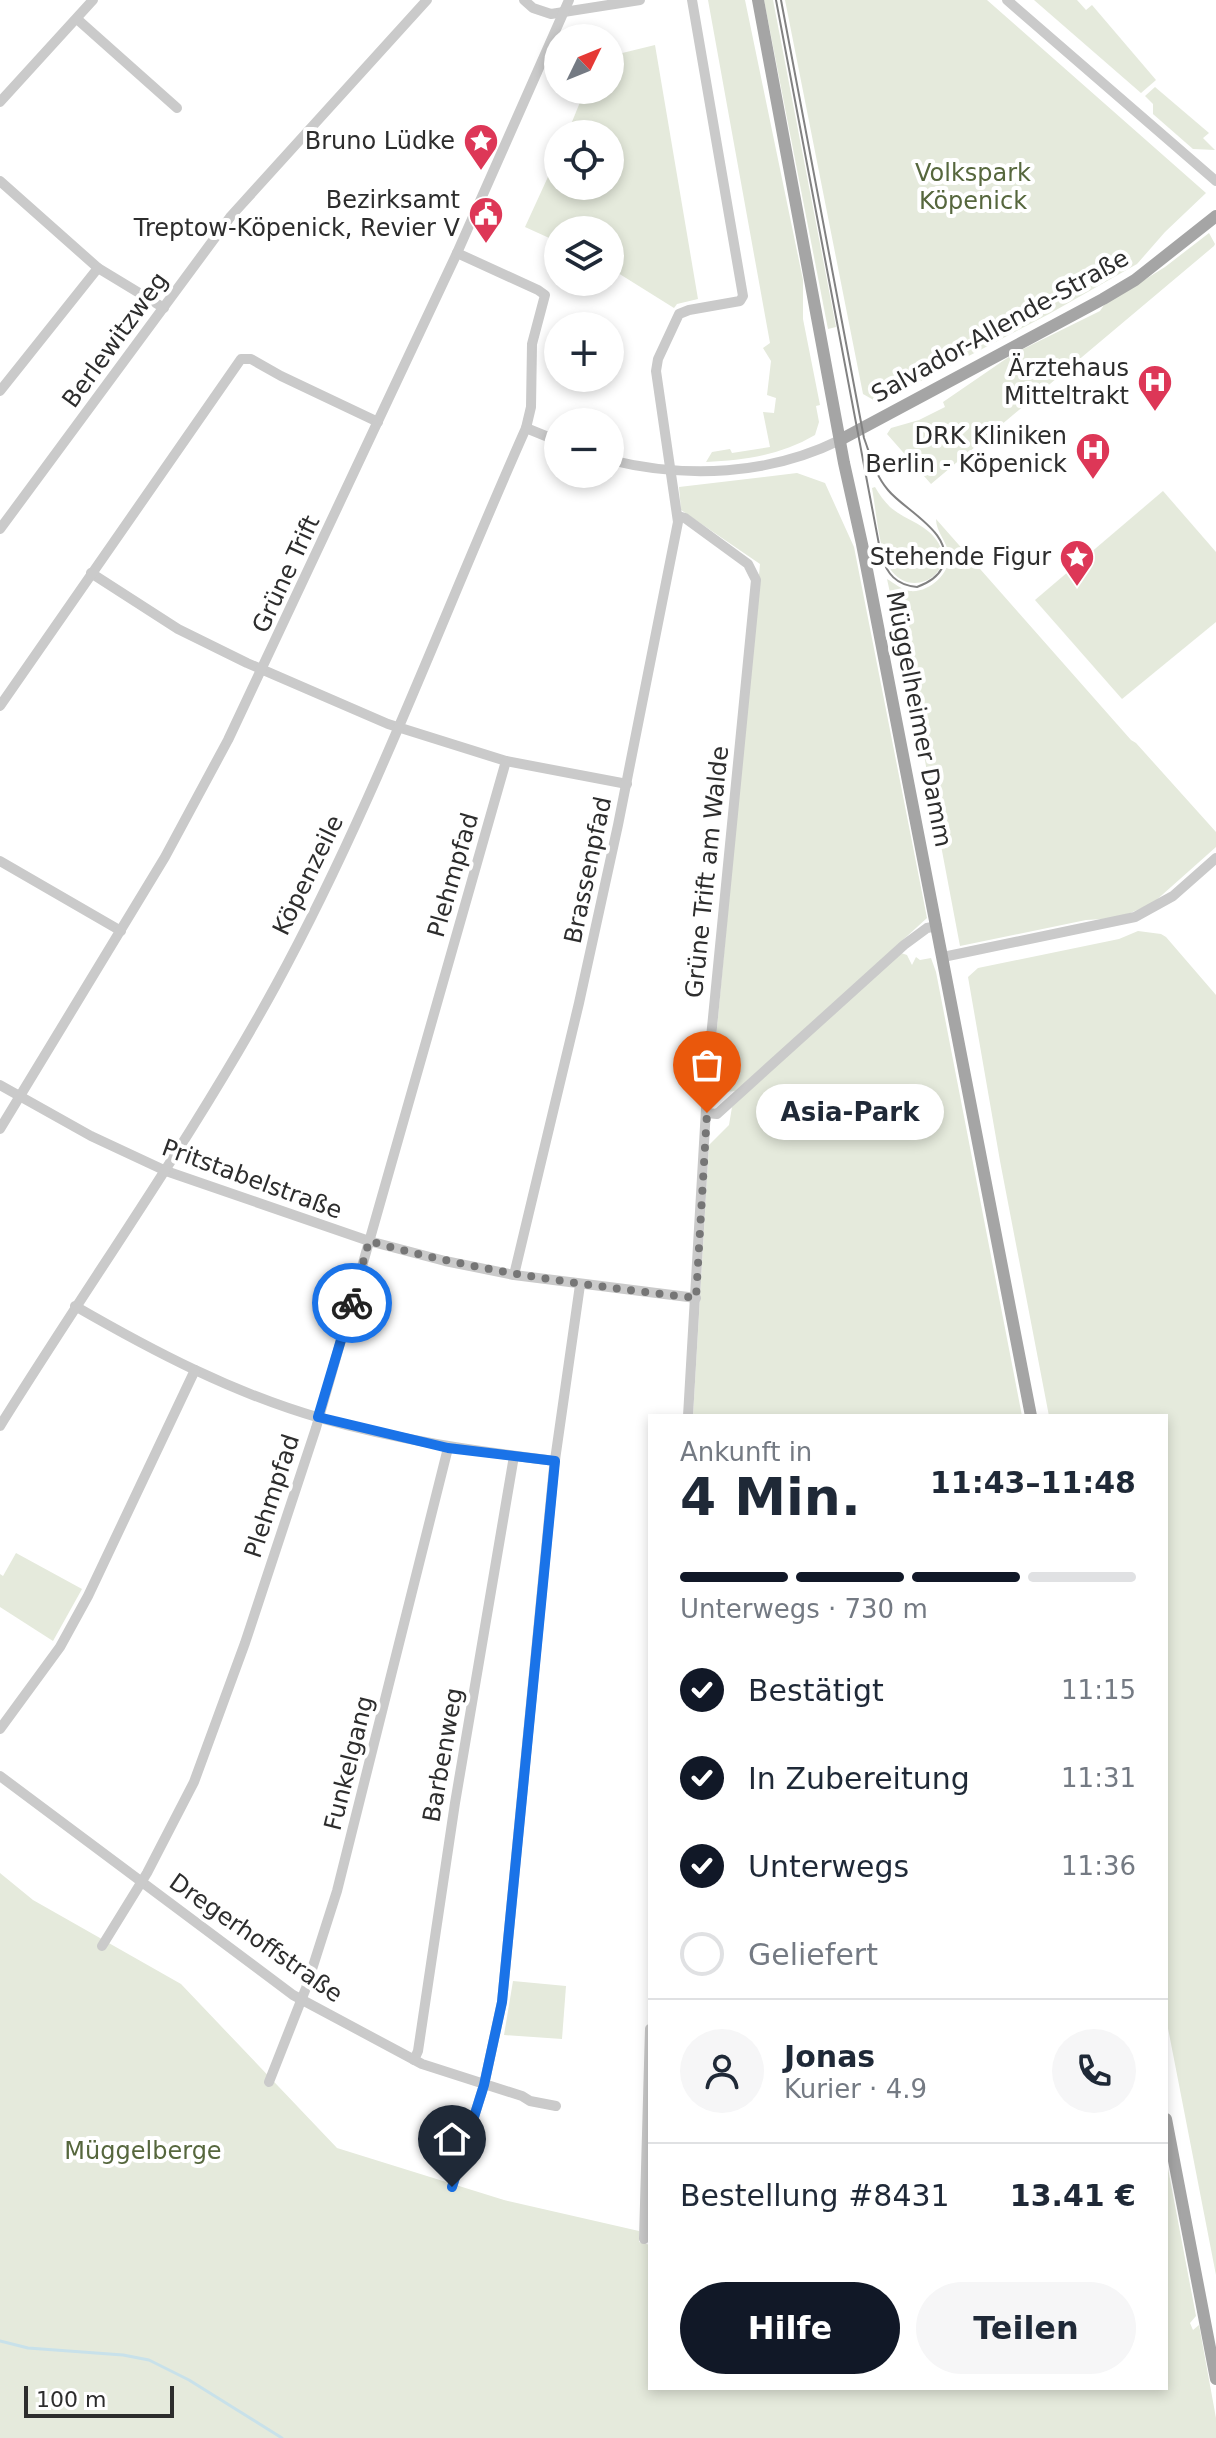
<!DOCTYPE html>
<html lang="de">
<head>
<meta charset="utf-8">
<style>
	body { margin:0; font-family:"DejaVu Sans",sans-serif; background:#f6f6f7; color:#1f2937; height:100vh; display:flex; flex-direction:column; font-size:30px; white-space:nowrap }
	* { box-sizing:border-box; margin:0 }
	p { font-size:26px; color:#747a83 }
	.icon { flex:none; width:44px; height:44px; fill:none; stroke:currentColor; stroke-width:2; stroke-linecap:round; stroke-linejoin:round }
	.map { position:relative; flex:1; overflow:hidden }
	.drawer { position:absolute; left:648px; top:1414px; width:520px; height:976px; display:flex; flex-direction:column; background:#fff; border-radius:0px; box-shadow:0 4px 12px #0003 }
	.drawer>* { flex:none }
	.needle { width:52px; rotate:47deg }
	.controls { position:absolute; left:544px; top:24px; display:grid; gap:16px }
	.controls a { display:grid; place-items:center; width:80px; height:80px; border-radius:50%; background:#fff; box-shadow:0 4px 12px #0003; font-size:40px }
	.scale { position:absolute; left:24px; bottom:20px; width:150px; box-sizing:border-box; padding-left:8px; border:4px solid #2d2d2d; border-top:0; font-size:22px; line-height:28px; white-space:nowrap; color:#2d2d2d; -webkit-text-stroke:6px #fff; paint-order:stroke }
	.pin { position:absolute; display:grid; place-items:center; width:68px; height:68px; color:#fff; margin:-82px -34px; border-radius:50% 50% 50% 0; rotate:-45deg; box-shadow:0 0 8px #0007 }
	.pin .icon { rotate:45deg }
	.courier { position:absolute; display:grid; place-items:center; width:80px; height:80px; margin:-40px; border:6px solid #1a73e8; border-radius:50%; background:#fff; color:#222; box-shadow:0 2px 10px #0007 }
	.bubble { position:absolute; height:56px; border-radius:28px; background:#fff; box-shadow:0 4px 12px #0003; font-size:26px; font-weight:800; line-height:56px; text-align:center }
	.headline em { font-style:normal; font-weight:800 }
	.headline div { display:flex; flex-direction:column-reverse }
	.headline { display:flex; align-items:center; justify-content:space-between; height:136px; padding:0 32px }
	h1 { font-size:52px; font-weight:800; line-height:60px }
	.bar { display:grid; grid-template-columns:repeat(4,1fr); gap:12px 8px; align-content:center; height:96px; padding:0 32px }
	.bar i { height:10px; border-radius:6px; background:#e0e1e3 }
	.bar .current { background:#111827 }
	.bar p { grid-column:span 4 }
	.line { display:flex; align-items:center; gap:20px; padding:0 32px; border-top:2px solid #e0e1e3 }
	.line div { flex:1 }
	.round { display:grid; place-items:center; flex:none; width:84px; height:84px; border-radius:42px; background:#f6f6f7 }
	ol { padding:0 32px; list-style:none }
	li { display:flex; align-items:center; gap:24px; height:88px }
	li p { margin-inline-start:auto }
	li .icon { padding:8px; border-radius:50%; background:#111827; color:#fff; stroke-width:4 }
	li:last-child { color:#747a83 }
	li i { width:44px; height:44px; border:4px solid #e0e1e3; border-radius:50% }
	.primary-button { display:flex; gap:16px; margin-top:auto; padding:16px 32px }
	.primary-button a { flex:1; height:92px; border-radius:48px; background:#111827; color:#fff; font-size:32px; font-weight:800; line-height:92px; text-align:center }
	.primary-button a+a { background:#f6f6f7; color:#1f2937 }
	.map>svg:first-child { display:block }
	.green { fill:#e5eadc }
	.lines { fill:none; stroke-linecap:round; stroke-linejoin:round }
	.stream { stroke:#c8e1ea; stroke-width:3 }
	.minor { stroke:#cacaca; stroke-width:10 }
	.major { stroke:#a5a5a5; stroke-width:12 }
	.tram { stroke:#828282; stroke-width:2 }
	.done { stroke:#767676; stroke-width:8; stroke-dasharray:0 14.4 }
	.route { stroke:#1a73e8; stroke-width:10 }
	.labels { text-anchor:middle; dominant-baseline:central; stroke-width:8; stroke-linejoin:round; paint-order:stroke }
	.poi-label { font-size:24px; fill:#2d2d2d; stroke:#fff; text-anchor:end }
	.park-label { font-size:24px; fill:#56673d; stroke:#fff }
	.street-label { font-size:24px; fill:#2d2d2d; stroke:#fff }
</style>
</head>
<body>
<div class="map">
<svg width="1216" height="2438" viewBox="0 0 1216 2438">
	<rect width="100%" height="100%" fill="#fff"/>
	<g class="green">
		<path d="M708 0H745L803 280V319L820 405 816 406 819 422 815 435C781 455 746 460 706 462L712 452 730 449 732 453 770 447 763 412 774 413 776 398 767 395 771 361 763 348 770 343Z"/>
		<path d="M764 0H773L836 327 828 329Z"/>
		<path d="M785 0H987L1206 193 1165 232 1137 264 1049 314 894 395 877 402 863 394Z"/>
		<path d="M1034 0H1077L1086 10 1092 5 1156 80 1141 93Z"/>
		<path d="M655 45 698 299 677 304 674 308 610 268V230H558V242L525 227 558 155V186H610V134H567L585 90H610V56Z"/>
		<path d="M1155 87 1209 133 1203 138 1215 150 1193 149 1153 114V104L1145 96Z"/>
		<path d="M1209 233 1215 244 1214 246 931 484 887 434 891 428 919 420 945 407 943 402 1013 354 1100 311 1104 305 1165 267Z"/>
		<path d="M797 473 825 483 854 547 927 918 737 1091 711 1093 760 564 681 510 679 487Z"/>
		<path d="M875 487C879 494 884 501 890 507 906 521 928 524 939 544 956 575 909 601 889 567 879 549 876 510 872 488Z"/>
		<path d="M1163 491 1216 552V622L1122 699 1035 600Z"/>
		<path d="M936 519 1131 740 1136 743 1216 832V847L1153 903 1119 918 1086 920 960 946 915 708 887 579C894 583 902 590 910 591 929 593 950 574 949 555 947 541 936 532 936 519Z"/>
		<path d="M1138 931 1161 934 1166 937 1216 995V2275L1166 2018V1416H1049L1000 1161 968 977 978 968 1119 939Z"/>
		<path d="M901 953 907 955 912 965 916 957 920 960 931 958 936 972 1022 1416H693L709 1145 729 1125 732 1107 746 1092Z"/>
		<path d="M16 1553 82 1589 53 1641 0 1607V1574L3 1576Z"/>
		<path d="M0 1873 33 1900 181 1984 337 2148 504 2200 639 2231V2242L650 2245V2388H1166V2158L1196 2316 1190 2323 1193 2330 1199 2325 1216 2418V2438H0Z"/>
		<path d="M513 1981 566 1986 562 2039 504 2035Z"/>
	</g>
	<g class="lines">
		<path class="stream" d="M0 2341 28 2348 123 2355 149 2360 189 2380 282 2438"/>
		<g class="minor">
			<path d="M524 0 533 8 551 14 640 0"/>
			<path d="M1007 0 1216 181"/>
			<path d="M77 19 177 108"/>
			<path d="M0 102 93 0"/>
			<path d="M0 181 98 268 164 308"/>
			<path d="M0 391 98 268"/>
			<path d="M526 428 558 441"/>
			<path d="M610 460C687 479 769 475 840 440"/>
			<path d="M678 516 685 518 748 564 756 580 709 1058 688 1416"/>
			<path d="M0 529 231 216 427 0"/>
			<path d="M91 573 178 629 247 663 388 724 506 761 627 784"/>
			<path d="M0 706 241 359H251L281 376 378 422"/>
			<path d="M0 861 121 931"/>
			<path d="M943 957 1135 917 1173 896 1216 858"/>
			<path d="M0 1085 91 1136 166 1171 369 1241 445 1261 514 1275 696 1298"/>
			<path d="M707 1113 717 1114 904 945 927 928 937 926"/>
			<path d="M0 1129 165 857 228 740 457 253 569 0"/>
			<path d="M514 1275 579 1003 618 825 678 522 656 371 658 359 679 314 689 310 740 301 743 296 692 0"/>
			<path d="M75 1306C153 1351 233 1393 320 1418 397 1440 475 1451 555 1461"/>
			<path d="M0 1426C92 1278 193 1137 276 985 374 805 443 614 526 428L531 407 532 344 545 295 538 290 457 253"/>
			<path d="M0 1729 60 1647 88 1596 195 1370"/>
			<path d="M0 1776 293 1995 422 2064 522 2096 530 2101 556 2106"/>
			<path d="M102 1946 147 1873 194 1782 245 1643 316 1428 506 761"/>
			<path d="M414 2060 418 2051 455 1803 514 1456"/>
			<path d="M269 2082 306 1988 337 1891 448 1448"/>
			<path d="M452 2187 484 2085 502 2002 554 1467 580 1285"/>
			<path d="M644 2239 650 2029"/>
		</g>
		<g class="major">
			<path d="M758 0 844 463 862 544 1031 1416"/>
			<path d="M840 440 1103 299 1135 280 1216 216"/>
			<path d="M1166 2119 1216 2379"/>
		</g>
		<path class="tram" d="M776 0 881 555C887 574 896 585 917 587 928 583 937 578 942 568 957 534 905 511 888 490 875 475 871 457 864 438L781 0"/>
	</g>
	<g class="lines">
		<path class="done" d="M352 1303 369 1241C477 1272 585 1285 696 1298L707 1113"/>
		<path class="route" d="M352 1303 318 1417 448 1448 555 1461 502 2002 484 2085 452 2187"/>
	</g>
	<defs>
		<g id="sight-pin" transform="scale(1.8)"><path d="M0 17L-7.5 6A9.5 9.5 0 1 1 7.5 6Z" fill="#dd3757" stroke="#fff"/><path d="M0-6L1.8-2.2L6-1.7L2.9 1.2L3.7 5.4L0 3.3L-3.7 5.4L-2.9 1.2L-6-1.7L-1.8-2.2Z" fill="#fff"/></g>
		<g id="civic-pin" transform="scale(1.8)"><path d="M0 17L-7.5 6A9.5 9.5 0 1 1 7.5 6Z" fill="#dd3757" stroke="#fff"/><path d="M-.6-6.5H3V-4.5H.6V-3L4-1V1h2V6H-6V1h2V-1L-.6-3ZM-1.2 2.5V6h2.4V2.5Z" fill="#fff"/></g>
		<g id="hospital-pin" transform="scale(1.8)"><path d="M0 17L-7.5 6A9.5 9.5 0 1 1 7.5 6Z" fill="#dd3757" stroke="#fff"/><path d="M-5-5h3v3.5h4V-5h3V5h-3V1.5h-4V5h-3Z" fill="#fff"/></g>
	</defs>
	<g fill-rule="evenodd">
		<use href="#sight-pin" x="481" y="141"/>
		<use href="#civic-pin" x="486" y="214"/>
		<use href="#hospital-pin" x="1155" y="382"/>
		<use href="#hospital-pin" x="1093" y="450"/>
		<use href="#sight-pin" x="1077" y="557"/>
	</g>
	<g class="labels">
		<g class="poi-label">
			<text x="455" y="141">Bruno Lüdke</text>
			<text x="460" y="200">Bezirksamt<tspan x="460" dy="28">Treptow-Köpenick, Revier V</tspan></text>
			<text x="1129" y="368">Ärztehaus<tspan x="1129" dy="28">Mitteltrakt</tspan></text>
			<text x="1067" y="436">DRK Kliniken<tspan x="1067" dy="28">Berlin - Köpenick</tspan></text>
			<text x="1051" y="557">Stehende Figur</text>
		</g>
		<g class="park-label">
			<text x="973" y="173">Volkspark<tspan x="973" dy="28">Köpenick</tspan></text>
			<text x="143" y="2151">Müggelberge</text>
		</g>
		<g class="street-label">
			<text transform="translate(1000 326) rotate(-29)">Salvador-Allende-Straße</text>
			<text transform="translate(115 340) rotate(-54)">Berlewitzweg</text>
			<text transform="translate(286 574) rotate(-65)">Grüne Trift</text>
			<text transform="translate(919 719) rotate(79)">Müggelheimer Damm</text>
			<text transform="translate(588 870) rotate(-78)">Brassenpfad</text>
			<text transform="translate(707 872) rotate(-84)">Grüne Trift am Walde</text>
			<text transform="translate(308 875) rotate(-64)">Köpenzeile</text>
			<text transform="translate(453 875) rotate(-74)">Plehmpfad</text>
			<text transform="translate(252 1179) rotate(20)">Pritstabelstraße</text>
			<text transform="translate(272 1496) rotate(-72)">Plehmpfad</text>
			<text transform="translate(443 1755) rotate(-80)">Barbenweg</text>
			<text transform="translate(349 1763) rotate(-76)">Funkelgang</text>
			<text transform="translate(256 1938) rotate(35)">Dregerhoffstraße</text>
		</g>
	</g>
</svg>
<div class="controls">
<a><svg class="needle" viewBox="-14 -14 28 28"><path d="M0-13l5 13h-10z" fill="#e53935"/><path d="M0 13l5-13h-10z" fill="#747a83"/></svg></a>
<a><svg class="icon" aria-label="locate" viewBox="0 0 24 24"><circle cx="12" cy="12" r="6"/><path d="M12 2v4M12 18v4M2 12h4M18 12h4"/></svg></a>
<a><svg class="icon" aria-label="layers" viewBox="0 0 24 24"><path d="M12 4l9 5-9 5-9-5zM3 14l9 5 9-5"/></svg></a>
<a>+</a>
<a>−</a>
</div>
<div class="scale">100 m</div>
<div class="pin" style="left:707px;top:1113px;background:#ea580c"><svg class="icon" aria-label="bag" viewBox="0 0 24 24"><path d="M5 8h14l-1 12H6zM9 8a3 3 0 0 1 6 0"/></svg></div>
<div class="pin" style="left:452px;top:2187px;background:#1f2937"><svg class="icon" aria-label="home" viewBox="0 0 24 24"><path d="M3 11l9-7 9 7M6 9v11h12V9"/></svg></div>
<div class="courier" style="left:352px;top:1303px"><svg class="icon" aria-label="bike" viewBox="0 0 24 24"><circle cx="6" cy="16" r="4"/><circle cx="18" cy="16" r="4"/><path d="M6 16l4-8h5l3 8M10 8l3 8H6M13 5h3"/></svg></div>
<div class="bubble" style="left:756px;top:1084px;width:188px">Asia-Park</div>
<section class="drawer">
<div class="headline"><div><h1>4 Min.</h1><p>Ankunft in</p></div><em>11:43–11:48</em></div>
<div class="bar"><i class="current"></i><i class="current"></i><i class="current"></i><i></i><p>Unterwegs · 730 m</p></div>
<ol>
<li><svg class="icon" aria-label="check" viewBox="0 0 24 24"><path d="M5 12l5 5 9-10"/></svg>Bestätigt<p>11:15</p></li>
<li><svg class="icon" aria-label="check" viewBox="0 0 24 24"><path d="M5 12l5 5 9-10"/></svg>In Zubereitung<p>11:31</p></li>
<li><svg class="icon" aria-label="check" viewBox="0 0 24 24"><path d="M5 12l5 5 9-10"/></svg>Unterwegs<p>11:36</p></li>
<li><i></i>Geliefert</li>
</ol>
<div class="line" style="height:144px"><a class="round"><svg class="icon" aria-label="person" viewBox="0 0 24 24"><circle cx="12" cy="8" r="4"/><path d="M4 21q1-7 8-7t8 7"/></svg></a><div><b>Jonas</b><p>Kurier · 4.9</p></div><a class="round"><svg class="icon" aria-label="phone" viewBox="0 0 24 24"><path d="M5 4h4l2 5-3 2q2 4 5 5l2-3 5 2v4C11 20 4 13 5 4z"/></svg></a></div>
<div class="line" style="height:104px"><div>Bestellung #8431</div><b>13.41 €</b></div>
<div class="primary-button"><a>Hilfe</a><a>Teilen</a></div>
</section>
</div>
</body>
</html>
